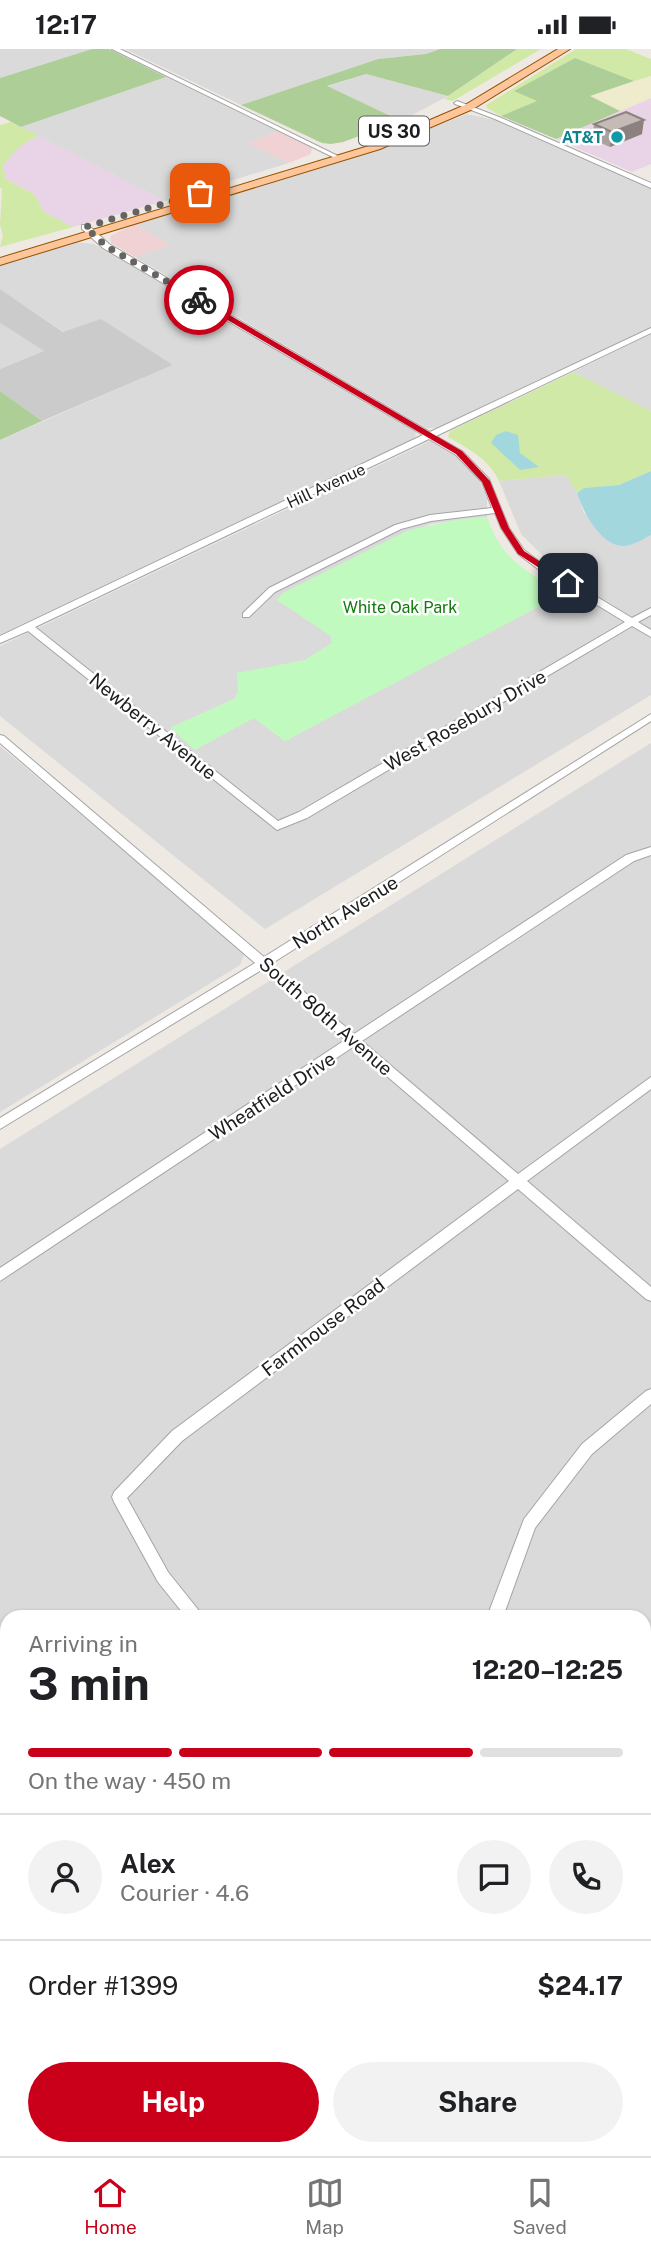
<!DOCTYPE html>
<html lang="en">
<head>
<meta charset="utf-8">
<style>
	body { margin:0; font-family:"Public Sans",sans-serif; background:#f2f2f2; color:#202124; height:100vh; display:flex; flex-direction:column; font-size:26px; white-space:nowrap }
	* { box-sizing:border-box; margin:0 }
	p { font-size:23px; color:#757577 }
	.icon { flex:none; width:38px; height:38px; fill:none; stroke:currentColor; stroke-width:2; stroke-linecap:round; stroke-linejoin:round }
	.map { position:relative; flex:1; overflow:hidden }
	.sheet { position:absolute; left:0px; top:1561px; width:651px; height:546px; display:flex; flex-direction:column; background:#fff; border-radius:21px 21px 0 0; box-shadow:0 2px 5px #0004 }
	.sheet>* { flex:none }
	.pin { position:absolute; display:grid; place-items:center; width:60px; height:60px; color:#fff; margin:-30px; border-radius:14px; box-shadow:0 4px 10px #0006 }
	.courier { position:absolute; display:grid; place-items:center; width:70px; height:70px; margin:-35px; border:5px solid #ca001b; border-radius:50%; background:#fff; color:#222; box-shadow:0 2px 9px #0007 }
	.head em { font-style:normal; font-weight:700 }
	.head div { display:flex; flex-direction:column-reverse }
	.head { display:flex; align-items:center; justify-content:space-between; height:119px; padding:0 28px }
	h1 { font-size:46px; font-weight:700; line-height:52px }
	.bar { display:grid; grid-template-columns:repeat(4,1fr); gap:10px 7px; align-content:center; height:84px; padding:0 28px }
	.bar i { height:9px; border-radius:5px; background:#e0e0e0 }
	.bar .selected { background:#ca001b }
	.bar p { grid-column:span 4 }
	.line { display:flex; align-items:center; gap:18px; padding:0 28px; border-top:2px solid #e0e0e0 }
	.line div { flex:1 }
	.round { display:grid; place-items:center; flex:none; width:74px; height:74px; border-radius:37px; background:#f2f2f2 }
	.primary-button { display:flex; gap:14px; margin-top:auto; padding:14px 28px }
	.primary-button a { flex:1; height:80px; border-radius:42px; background:#ca001b; color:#fff; font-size:28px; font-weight:700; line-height:80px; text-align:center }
	.primary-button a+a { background:#f2f2f2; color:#202124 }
	.status { display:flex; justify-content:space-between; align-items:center; height:49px; padding:0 35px; background:#fff; direction:ltr }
	.status svg { height:19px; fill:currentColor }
	.tabs { display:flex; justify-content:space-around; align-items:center; height:98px; border-top:2px solid #e0e0e0; background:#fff; font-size:19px; color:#757577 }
	.tabs a { display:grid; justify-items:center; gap:4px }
	.tabs .selected { color:#ca001b }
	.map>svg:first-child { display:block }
	.residential { fill:#dbdada }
	.commercial { fill:#f0d1d4 }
	.industrial { fill:#e8d4e6 }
	.religious { fill:#cbcbcb }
	.farmland { fill:#eeeccd }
	.grass { fill:#d1e9a7 }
	.forest { fill:#aece97 }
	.park { fill:#c1fabe }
	.water { fill:#a2d7dd }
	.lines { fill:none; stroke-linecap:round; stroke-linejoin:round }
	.street-casing { stroke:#a4a4a4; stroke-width:2 }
	.primary-casing { stroke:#965000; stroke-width:2 }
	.street { fill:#fff; fill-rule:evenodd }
	.primary { fill:#fcc59a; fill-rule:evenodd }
	.wall { fill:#aaa09d }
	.shaded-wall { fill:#8b827f }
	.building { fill:#c6bab6; stroke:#8b827f; stroke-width:2 }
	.route { fill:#ca001b }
	.done { stroke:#666462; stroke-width:7; stroke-dasharray:0 12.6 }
	.culture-dot { fill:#0f9aa8; stroke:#fff; stroke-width:2.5 }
	.labels { text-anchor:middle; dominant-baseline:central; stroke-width:5; stroke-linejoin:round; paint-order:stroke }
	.far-culture-label { font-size:16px; font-weight:bold; fill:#0d838f; stroke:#fff; text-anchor:end }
	.far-street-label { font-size:16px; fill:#1d1d1d; stroke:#fff }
	.far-park-label { font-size:16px; fill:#107b0a; stroke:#fff }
	.shield { fill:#fff; stroke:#616161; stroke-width:2 }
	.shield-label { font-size:18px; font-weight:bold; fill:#1d1d1d }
	.street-label { font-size:19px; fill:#1d1d1d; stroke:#fff }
</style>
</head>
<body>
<div class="status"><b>12:17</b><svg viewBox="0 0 49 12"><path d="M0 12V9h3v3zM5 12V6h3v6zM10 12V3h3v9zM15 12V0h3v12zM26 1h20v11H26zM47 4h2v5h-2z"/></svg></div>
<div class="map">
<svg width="651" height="2107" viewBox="0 0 651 2107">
	<rect width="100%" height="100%" fill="#eee9e3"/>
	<g class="residential">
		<path d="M0 0H92L0 29Z"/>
		<path d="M125 0H440L426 5 378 10 241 56Z"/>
		<path d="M366 25 448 47 401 72 326 38Z"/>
		<path d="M166 28 280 82 249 94 289 114 165 152 21 78Z"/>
		<path d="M467 65 499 72 651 140V278L439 379H426L135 208 169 196 135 175 382 99Z"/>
		<path d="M74 193 94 195 416 382 415 390 0 586V391L173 316 64 283 0 240V216Z"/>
		<path d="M0 274 44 302 0 320Z"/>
		<path d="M651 285V362L573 323Z"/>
		<path d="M432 391 466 413 480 433 487 450V468L430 475 278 551 331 587 332 594 305 611 276 618 238 644 234 650 170 679 254 669 285 692 581 534 542 506 521 485 499 432 566 426 577 444 584 464 628 497 651 486V646L265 880 0 667V597Z"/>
		<path d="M651 694V1762L644 1769V1568H7V2100H315L308 2107H0V1100Z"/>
		<path d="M0 697 245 904 240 916 0 1063Z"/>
	</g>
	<g class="commercial">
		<path d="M280 82 312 98 311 105 289 114 248 94Z"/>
		<path d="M135 175 170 196 135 208 111 194 110 187Z"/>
	</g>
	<g class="industrial">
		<path d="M651 49V115L632 123 556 90Z"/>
		<path d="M39 87 165 152 73 178 44 163 35 146 6 130 3 117 13 104 23 93Z"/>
	</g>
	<path class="religious" d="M0 240 63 283 101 270 173 316 42 372 0 342V320L44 302 0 274Z"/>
	<path class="farmland" d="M651 27V49L620 62 587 48Z"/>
	<g class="grass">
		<path d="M517 0H541L453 52 444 50Z"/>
		<path d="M576 0H626L651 10V27L634 32 575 9 515 42 538 52 501 67 487 59 486 56 491 53Z"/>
		<path d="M11 73 39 87C22 94 14 102 3 117L6 130 35 146 44 163 73 178 0 198 3 186 0 176 2 140 0 139V76Z"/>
		<path d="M573 323 651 362V422L619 436 584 439 577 444 566 426 499 432C488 409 469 400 448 388L450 382Z"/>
		<path d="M651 1762V2107H308L315 2100H644V1769Z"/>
	</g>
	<g class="forest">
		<path d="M92 0H109L166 28 21 78 0 67V29Z"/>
		<path d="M440 0H517L448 47 366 25 327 37 401 72 343 93 331 95 322 94 241 56 378 10 426 5Z"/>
		<path d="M575 9 634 32 590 47 620 62 556 90 501 67 537 52 514 42Z"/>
		<path d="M0 342 42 372 0 391Z"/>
	</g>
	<path class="park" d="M487 468C502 512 526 521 563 545L285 692 254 669 195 701 170 679 234 650 238 644 237 624 305 611 332 594 331 587 277 551 283 544 409 481 461 470Z"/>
	<g class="water">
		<path d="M506 382 518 386 520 404 539 418 520 421 491 394 496 386Z"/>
		<path d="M651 422V486C645 489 637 494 630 496 604 504 583 463 577 444L584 439 619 436Z"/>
		<path d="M651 1851V1931L644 1930V1860Z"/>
	</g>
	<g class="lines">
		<g class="street-casing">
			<g id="street">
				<path d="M112 0H120L344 110 339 111Z"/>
				<path d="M457 52 499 68 651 134V139L495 70 455 55 454 54Z"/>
				<path d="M82 176H88L109 195 430 383 651 279V284L436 387 462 402 489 430 509 479 524 501 544 516 632 569 651 559V566L638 573 651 581V588L632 577 307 769 277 781 28 582 0 594V587L423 386 103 199 82 180ZM429 390 456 406 482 433 492 459 430 466 395 476 269 539 243 564V568H249L275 543 401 480 431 472 495 464 501 479 518 505 538 520 625 573 299 763 278 772 35 578Z"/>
				<path d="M651 665V672L271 915 354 985 626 806 651 798V806L634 812 362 992 518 1125 651 1028V1040L527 1132 651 1238V1252L646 1250 518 1140 182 1392 127 1449 168 1523 204 1568H186L158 1533 114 1453 112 1448 114 1443 172 1382 509 1132 353 998 0 1232V1219L345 991 263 920 0 1080V1069L255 914 0 694V686L4 687 264 908Z"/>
				<path d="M651 1340V1355L592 1405 535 1479 503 1568H487L524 1470 582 1395 646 1342Z"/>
				<path d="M0 1849 7 1852V1874L0 1870Z"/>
			</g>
		</g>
		<g class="primary-casing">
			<path id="primary" d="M558 0H570L473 60 380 100 0 216V209L372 96 465 56Z"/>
		</g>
		<use href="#street" class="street"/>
		<use href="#primary" class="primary"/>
	</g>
	<path class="wall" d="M594 75 642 85 610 98 592 90Z"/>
	<path class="shaded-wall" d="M644 71 642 85 610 98 612 83Z"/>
	<path class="building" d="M626 63 644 71 612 83 594 75Z"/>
	<path class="route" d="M197 250H202L462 402 490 432 509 479 524 502 571 533V536H565L518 505 501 479 482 433 456 405 197 253Z"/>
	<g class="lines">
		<path class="done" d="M199 251 106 197 85 178 200 144"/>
	</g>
	<circle class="culture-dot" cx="617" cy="88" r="7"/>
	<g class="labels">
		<g class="far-culture-label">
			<text x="603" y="88">AT&amp;T</text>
		</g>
		<g class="far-street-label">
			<text transform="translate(326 437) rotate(-25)">Hill Avenue</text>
		</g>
		<g class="far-park-label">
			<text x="400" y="558">White Oak Park</text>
		</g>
		<rect class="shield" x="359" y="67.5" width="70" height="29" rx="5"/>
		<g class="shield-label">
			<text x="394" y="82">US 30</text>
		</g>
		<g class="street-label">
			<text transform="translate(465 671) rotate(-30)">West Rosebury Drive</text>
			<text transform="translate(153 677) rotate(39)">Newberry Avenue</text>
			<text transform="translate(345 863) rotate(-32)">North Avenue</text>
			<text transform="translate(326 967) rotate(41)">South 80th Avenue</text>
			<text transform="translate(272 1047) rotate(-33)">Wheatfield Drive</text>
			<text transform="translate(323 1278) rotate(-37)">Farmhouse Road</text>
		</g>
	</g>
</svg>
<div class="pin" style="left:200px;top:144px;background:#ea580c"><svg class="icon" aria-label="bag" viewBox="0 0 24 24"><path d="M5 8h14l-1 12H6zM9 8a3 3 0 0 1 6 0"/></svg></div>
<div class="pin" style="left:568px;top:534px;background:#1f2937"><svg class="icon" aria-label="home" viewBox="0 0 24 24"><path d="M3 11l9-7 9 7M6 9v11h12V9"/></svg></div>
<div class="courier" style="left:199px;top:251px"><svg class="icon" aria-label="bike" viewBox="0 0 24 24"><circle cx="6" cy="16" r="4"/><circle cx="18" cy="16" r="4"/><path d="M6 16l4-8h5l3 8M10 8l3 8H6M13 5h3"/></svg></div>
<section class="sheet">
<div class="head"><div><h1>3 min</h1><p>Arriving in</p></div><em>12:20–12:25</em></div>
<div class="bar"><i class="selected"></i><i class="selected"></i><i class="selected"></i><i></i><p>On the way · 450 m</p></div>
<div class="line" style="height:126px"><a class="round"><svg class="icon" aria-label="person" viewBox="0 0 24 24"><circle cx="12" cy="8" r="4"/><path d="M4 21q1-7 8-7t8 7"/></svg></a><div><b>Alex</b><p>Courier · 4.6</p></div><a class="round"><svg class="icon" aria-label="chat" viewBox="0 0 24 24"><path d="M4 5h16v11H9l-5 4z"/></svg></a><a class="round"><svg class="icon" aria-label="phone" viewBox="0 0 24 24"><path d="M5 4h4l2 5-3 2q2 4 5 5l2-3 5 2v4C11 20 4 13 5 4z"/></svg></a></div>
<div class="line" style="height:91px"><div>Order #1399</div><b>$24.17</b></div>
<div class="primary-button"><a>Help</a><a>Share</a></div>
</section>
</div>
<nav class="tabs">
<a class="selected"><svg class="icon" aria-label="home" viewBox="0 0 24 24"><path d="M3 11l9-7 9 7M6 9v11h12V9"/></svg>Home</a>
<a><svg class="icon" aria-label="map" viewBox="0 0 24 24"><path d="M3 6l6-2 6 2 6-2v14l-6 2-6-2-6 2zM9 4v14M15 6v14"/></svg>Map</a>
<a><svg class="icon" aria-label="saved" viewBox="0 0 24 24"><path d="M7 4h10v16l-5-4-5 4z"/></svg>Saved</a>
</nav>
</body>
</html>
